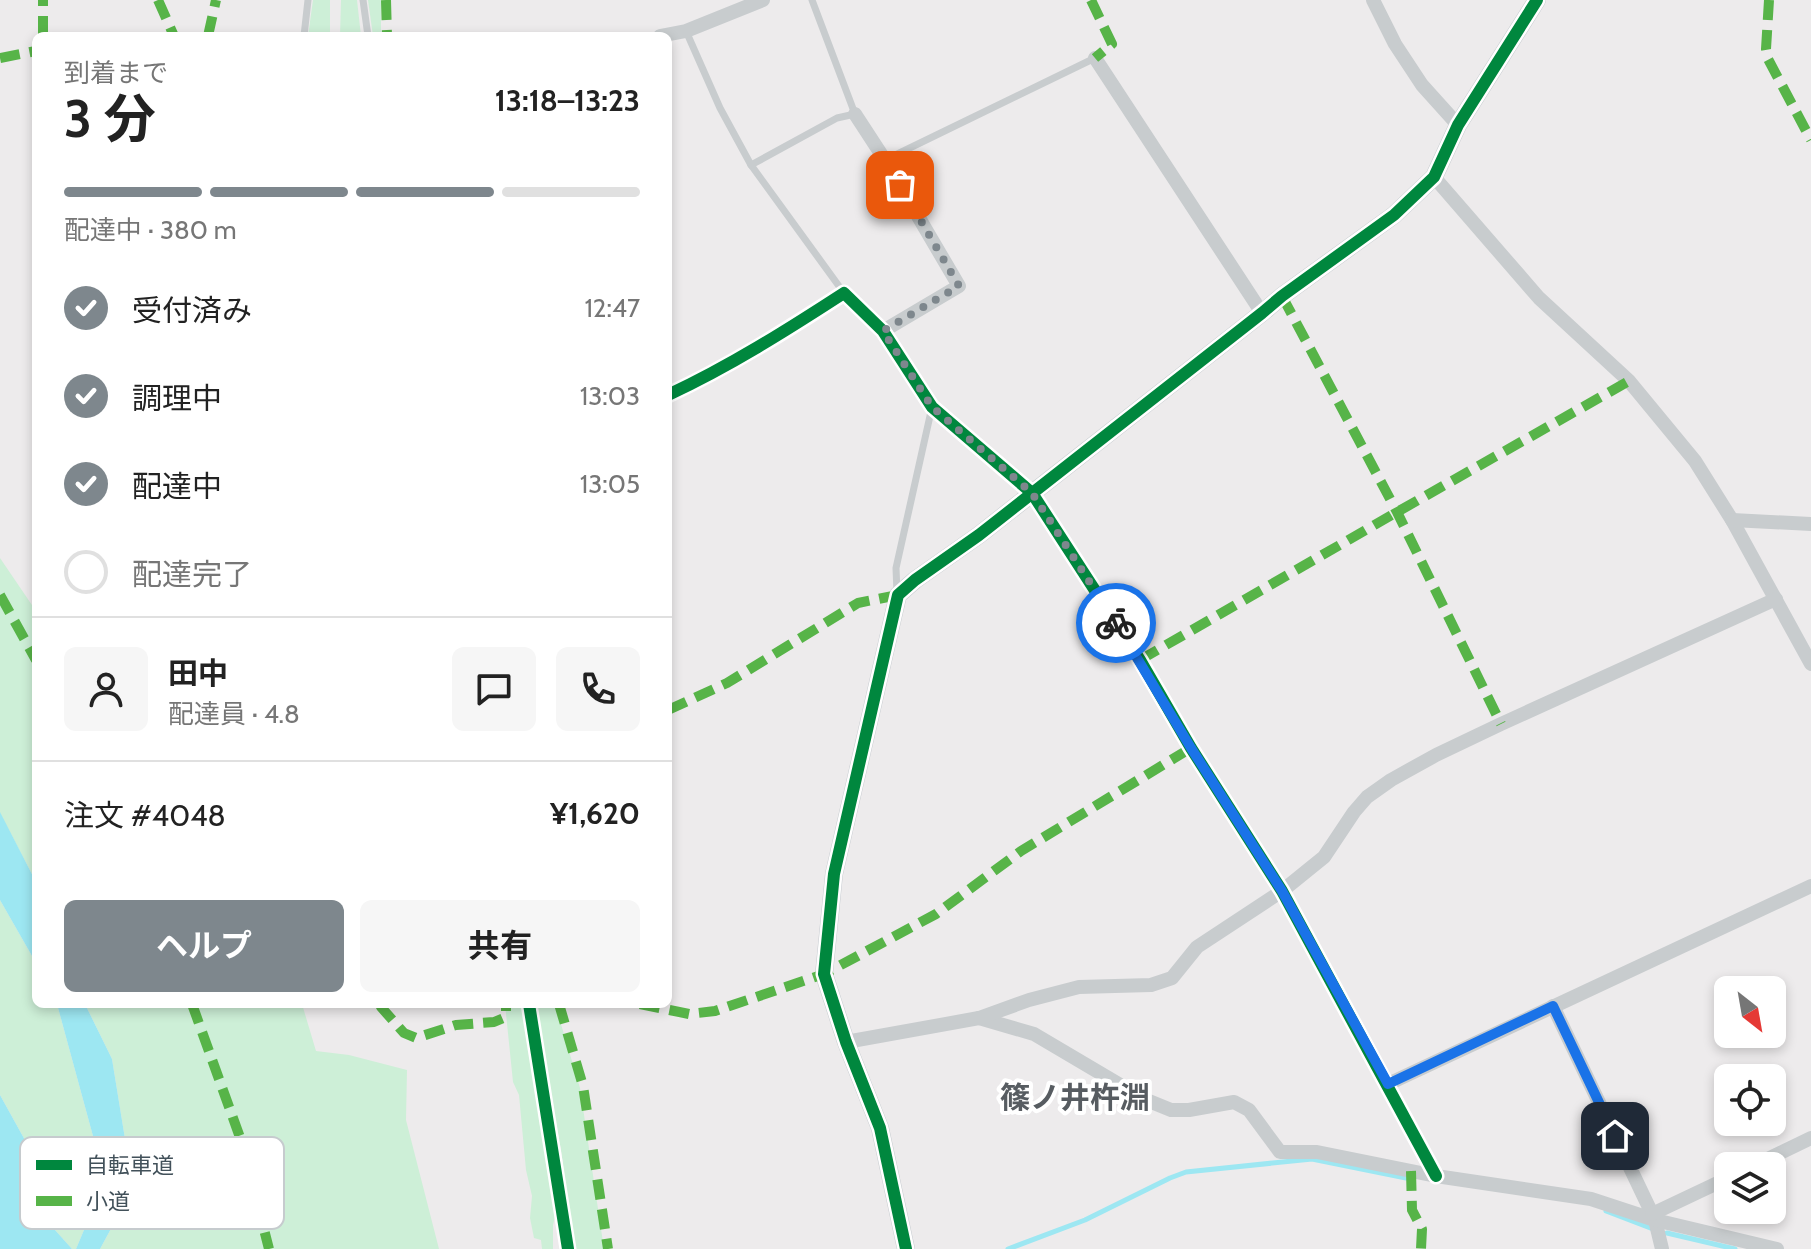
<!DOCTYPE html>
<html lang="ja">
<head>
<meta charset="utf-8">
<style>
	body { margin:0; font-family:Cabin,"Noto Sans JP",sans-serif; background:#f6f6f6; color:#222; height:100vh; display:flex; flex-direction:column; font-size:30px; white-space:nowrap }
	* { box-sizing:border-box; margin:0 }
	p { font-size:26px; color:#767676 }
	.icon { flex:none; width:44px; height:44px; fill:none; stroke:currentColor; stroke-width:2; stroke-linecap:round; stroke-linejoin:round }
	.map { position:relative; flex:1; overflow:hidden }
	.panel { position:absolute; left:32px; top:32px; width:640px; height:976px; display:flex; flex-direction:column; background:#fff; border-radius:12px; box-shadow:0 4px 12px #0003 }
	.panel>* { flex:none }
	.needle { width:52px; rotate:149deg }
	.buttons { position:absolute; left:1714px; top:976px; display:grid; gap:16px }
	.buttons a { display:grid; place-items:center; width:72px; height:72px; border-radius:12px; background:#fff; box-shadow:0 4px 12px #0003; font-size:40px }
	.pin { position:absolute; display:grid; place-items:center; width:68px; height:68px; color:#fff; margin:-34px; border-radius:16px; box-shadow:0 4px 12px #0006 }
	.courier { position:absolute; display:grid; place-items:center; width:80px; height:80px; margin:-40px; border:6px solid #1a73e8; border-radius:50%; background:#fff; color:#222; box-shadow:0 2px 10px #0007 }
	.headline em { font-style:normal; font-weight:700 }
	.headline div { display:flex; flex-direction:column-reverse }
	.headline { display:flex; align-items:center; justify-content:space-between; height:136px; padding:0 32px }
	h1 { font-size:52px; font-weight:700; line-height:60px }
	.bar { display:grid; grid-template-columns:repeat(4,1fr); gap:12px 8px; align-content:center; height:96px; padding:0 32px }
	.bar i { height:10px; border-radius:6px; background:#e0e0e0 }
	.bar .current { background:#7e878d }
	.bar p { grid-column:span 4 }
	.line { display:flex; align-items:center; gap:20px; padding:0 32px; border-top:2px solid #e0e0e0 }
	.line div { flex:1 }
	.round { display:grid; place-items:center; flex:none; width:84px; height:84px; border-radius:12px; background:#f6f6f6 }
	ol { padding:0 32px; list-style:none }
	li { display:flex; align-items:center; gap:24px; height:88px }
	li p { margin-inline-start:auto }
	li .icon { padding:8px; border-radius:50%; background:#7e878d; color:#fff; stroke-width:4 }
	li:last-child { color:#767676 }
	li i { width:44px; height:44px; border:4px solid #e0e0e0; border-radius:50% }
	.primary-button { display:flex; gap:16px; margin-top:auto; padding:16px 32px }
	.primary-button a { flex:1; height:92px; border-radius:12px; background:#7e878d; color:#fff; font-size:32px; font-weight:700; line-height:92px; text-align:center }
	.primary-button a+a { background:#f6f6f6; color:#222 }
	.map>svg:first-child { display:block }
	.green { fill:#cdefd7 }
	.water { fill:#9de7f2 }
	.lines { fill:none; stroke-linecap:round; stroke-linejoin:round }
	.stream { stroke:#9de7f2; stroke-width:5 }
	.lane { stroke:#c8ccce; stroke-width:7 }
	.street { stroke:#c8ccce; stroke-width:14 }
	.secondary { stroke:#c8ccd0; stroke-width:18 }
	.quiet { stroke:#57b448; stroke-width:10; stroke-dasharray:20 10; stroke-linecap:butt }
	.cycleway-casing { stroke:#fff; stroke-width:17 }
	.cycleway { stroke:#00873e; stroke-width:12 }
	.done { stroke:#7e878d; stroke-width:8; stroke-dasharray:0 14.4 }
	.route { stroke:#1a73e8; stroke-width:10 }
	.labels { text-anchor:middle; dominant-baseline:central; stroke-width:8; stroke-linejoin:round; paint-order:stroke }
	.quarter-label { font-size:30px; font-weight:bold; fill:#575c61; stroke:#fff }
	.key { fill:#fff; stroke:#c6cbce; stroke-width:2 }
	.key-label { font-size:22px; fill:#42515a }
</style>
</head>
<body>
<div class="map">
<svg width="1811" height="1249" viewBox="0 0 1811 1249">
	<rect width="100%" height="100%" fill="#edebec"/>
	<g class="green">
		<path d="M313 0H330V36H308Z"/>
		<path d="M341 0H357L361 36H340Z"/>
		<path d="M368 0H381V36H373Z"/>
		<path d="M0 558 36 611V882L0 813Z"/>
		<path d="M0 900 36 963V1004H57L105 1180 76 1249H72L55 1230 26 1142 0 1095Z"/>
		<path d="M85 1004H302L316 1051 349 1055 407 1070 406 1120 439 1249H100L133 1188 112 1059Z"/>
		<path d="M505 1004H524L557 1209 553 1225V1249H542L541 1240 534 1238 530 1218 532 1196 526 1170 519 1095 513 1082Z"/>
		<path d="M535 1004H555L580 1088 604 1249H574L561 1150Z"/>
	</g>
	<g class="water">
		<path d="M0 812 36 882V963L0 900Z"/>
		<path d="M57 1004H85L112 1059 133 1188 100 1249H76L105 1180Z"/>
		<path d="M0 1095 26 1142 55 1230 72 1249H0Z"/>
	</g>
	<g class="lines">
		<g class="stream">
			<path d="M1606 1211 1653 1229"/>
			<path d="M1667 1233 1735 1249"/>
			<path d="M1008 1249 1085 1220 1170 1178 1186 1172 1312 1159 1406 1178"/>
		</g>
		<g class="lane">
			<path d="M363 0 368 36"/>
			<path d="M686 31 720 108 751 165 844 293"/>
			<path d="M304 36 308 0"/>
			<path d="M885 160 1095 58"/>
			<path d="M751 165 837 118 855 114 812 0"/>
			<path d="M897 593 896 568 932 407"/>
		</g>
		<g class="street">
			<path d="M1373 0 1395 44 1422 85 1458 125"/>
			<path d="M660 36 686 31 763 0"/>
			<path d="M1095 58 1262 313"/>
			<path d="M855 114 885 160 959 286 883 331"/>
			<path d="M1434 177 1539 298 1629 381 1695 461 1732 520 1811 664"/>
			<path d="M668 395C730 366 787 330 844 293L883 331 932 407 1032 493 1140 660 1191 748 1282 891 1436 1176"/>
			<path d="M1732 520 1811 524"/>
			<path d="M1553 1006 1655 1220 1662 1249"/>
			<path d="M979 1018 1034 1034 1144 1099 1171 1110H1189L1234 1102 1249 1110 1280 1152H1317L1436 1176 1591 1199 1655 1220 1777 1249"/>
			<path d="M846 1042 979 1018 1029 1000 1079 987 1151 985 1172 978 1197 947 1282 891 1324 857 1354 812 1367 797 1391 780 1436 755 1501 724 1776 599"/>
			<path d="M1388 1084 1811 886"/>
			<path d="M1753 1166 1811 1138"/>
			<path d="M1652 1214 1728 1178"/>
		</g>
		<path class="secondary" d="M906 1249 880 1128 846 1042 824 974 834 874 898 595 915 580 979 535 1262 313 1282 296 1394 215 1434 177 1458 125 1537 0"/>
		<g class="quiet">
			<path d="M158 0 174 36"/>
			<path d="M386 0 387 36"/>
			<path d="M1091 0 1112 44 1095 58"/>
			<path d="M1769 0 1766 49 1768 59 1811 140"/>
			<path d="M43 36V0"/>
			<path d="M208 36 216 0"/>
			<path d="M0 58 36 51"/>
			<path d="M1282 296 1397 512 1501 724"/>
			<path d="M0 595 36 660"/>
			<path d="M1140 660 1397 512 1629 381"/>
			<path d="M668 710 727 683 858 603 898 595"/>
			<path d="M192 1004 242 1143 269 1249"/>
			<path d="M381 1004V1007L404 1033 416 1038 456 1025 494 1022 506 1017V1004"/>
			<path d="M559 1004 583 1086 608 1249"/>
			<path d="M640 1004 689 1014 715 1011 824 974 936 914 1021 851 1191 748"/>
			<path d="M1411 1171 1412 1210 1422 1229 1421 1249"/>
		</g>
		<g class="cycleway-casing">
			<g id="cycleway">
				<path d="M668 395C730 366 787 330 844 293L883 331 932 407 1032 493 1140 660 1191 748 1282 891 1436 1176"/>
				<path d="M529 1004 568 1249"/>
				<path d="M906 1249 880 1128 846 1042 824 974 834 874 898 595 915 580 979 535 1262 313 1282 296 1394 215 1434 177 1458 125 1537 0"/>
			</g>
		</g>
		<use href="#cycleway" class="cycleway"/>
	</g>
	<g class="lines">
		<path class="done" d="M900 185 959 286 883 331 932 407 1032 493 1116 623"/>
		<path class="route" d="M1116 623 1191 748 1282 891 1388 1084 1553 1006 1615 1136"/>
	</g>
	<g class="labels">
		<g class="quarter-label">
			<text x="1075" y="1097">篠ノ井杵淵</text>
		</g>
	</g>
	<rect x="20" y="1137" width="264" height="92" rx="12" class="key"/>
	<rect x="36" y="1160" width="36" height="10" fill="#00873e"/>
	<rect x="36" y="1196" width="36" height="10" fill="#57b448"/>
	<g class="key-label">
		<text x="86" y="1173">自転車道</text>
		<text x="86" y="1209">小道</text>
	</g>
</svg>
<div class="buttons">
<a><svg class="needle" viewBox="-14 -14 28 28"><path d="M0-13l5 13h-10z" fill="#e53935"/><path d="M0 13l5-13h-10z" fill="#767676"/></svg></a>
<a><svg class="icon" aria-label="locate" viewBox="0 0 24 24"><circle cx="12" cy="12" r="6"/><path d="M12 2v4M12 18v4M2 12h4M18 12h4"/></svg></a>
<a><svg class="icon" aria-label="layers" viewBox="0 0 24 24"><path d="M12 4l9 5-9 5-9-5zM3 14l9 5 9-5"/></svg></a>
</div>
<div class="pin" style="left:900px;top:185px;background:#ea580c"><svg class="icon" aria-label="bag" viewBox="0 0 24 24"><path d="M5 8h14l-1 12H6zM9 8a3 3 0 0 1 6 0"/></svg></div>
<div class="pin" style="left:1615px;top:1136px;background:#1f2937"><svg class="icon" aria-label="home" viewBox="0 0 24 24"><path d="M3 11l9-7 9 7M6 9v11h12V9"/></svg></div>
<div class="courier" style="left:1116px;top:623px"><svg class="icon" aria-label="bike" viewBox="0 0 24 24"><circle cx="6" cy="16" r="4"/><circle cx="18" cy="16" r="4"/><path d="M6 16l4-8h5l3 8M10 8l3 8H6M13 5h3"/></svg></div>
<section class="panel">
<div class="headline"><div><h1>3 分</h1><p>到着まで</p></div><em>13:18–13:23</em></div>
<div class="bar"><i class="current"></i><i class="current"></i><i class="current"></i><i></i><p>配達中 · 380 m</p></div>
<ol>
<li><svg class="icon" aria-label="check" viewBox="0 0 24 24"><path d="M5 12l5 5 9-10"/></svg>受付済み<p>12:47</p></li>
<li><svg class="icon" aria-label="check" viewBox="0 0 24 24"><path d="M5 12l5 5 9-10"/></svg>調理中<p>13:03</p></li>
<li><svg class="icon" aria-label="check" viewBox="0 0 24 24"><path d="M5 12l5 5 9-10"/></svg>配達中<p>13:05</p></li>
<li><i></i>配達完了</li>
</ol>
<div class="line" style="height:144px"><a class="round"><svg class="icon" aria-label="person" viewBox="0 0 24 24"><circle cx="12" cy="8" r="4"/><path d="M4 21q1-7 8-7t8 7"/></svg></a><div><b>田中</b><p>配達員 · 4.8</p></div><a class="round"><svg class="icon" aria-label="chat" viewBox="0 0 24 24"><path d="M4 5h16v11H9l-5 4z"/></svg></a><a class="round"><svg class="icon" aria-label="phone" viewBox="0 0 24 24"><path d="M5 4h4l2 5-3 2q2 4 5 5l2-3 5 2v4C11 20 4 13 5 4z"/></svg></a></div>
<div class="line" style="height:104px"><div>注文 #4048</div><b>¥1,620</b></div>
<div class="primary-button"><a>ヘルプ</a><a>共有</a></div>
</section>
</div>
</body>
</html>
